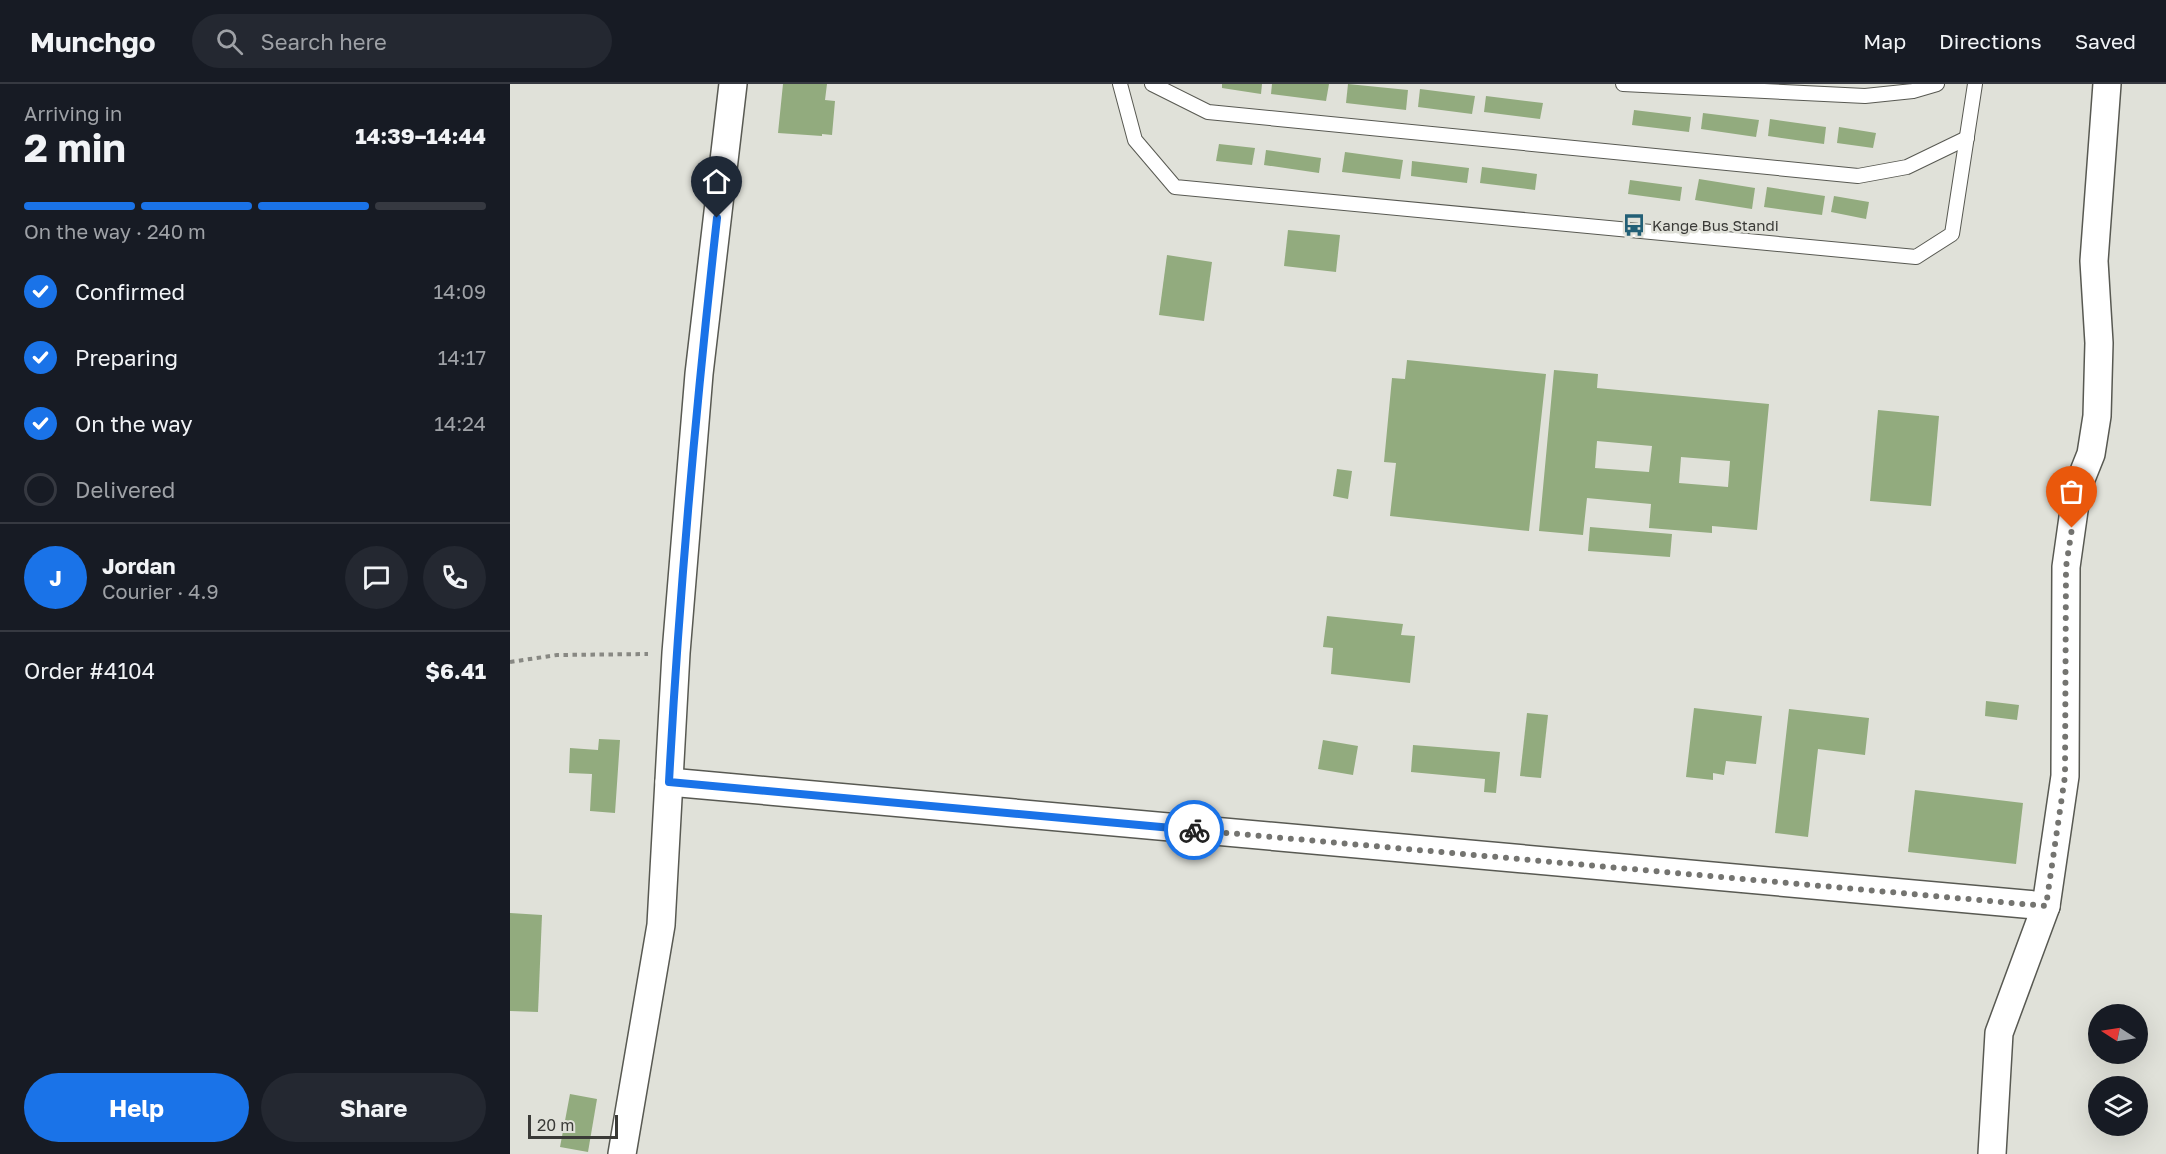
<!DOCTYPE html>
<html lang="en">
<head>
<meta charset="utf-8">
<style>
	body { margin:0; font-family:"Golos Text",sans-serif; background:#242831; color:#f1f3f6; height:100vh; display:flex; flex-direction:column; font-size:22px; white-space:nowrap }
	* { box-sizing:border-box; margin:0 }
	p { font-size:20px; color:#9ea1a6 }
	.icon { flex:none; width:33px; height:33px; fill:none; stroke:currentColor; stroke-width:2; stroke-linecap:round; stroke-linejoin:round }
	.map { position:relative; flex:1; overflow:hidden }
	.panel { display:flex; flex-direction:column; background:#171b24; width:510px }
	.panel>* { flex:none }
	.needle { width:39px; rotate:282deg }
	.tools { position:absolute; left:1578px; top:920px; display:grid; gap:12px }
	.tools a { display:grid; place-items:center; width:60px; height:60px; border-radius:50%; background:#171b24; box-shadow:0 6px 24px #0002; font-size:30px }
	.scale { position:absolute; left:18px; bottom:15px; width:90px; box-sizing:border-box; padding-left:6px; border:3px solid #3a3a37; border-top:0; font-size:16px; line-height:21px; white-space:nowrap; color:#3a3a37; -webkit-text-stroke:4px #e0e1d9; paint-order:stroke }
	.pin { position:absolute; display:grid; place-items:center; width:51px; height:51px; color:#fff; margin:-62px -26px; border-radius:50% 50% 50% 0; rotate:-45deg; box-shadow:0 0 6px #0007 }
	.pin .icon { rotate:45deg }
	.courier { position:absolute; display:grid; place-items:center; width:60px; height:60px; margin:-30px; border:4px solid #1a73e8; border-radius:50%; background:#fff; color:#222; box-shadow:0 2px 8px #0007 }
	.overview em { font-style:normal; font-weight:700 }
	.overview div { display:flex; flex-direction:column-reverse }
	.overview { display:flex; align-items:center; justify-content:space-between; height:102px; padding:0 24px }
	h1 { font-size:39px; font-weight:700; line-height:45px }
	.bar { display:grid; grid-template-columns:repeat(4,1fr); gap:9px 6px; align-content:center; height:72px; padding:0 24px }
	.bar i { height:8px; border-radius:4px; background:#363941 }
	.bar .active { background:#1a73e8 }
	.bar p { grid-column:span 4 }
	.line { display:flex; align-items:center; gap:15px; padding:0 24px; border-top:2px solid #363941 }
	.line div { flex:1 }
	.round { display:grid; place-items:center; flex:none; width:63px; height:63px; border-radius:32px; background:#242831 }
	ol { padding:0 24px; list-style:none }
	li { display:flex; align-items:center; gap:18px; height:66px }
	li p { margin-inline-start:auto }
	li .icon { padding:6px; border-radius:50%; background:#1a73e8; color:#fff; stroke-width:4 }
	li:last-child { color:#9ea1a6 }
	li i { width:33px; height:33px; border:3px solid #363941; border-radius:50% }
	.cta { display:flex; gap:12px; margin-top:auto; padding:12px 24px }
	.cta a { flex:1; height:69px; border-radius:36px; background:#1a73e8; color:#fff; font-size:24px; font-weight:700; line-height:69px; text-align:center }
	.cta a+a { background:#242831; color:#f1f3f6 }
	header { display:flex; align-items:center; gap:36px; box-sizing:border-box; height:84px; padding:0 30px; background:#171b24; border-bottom:2px solid #363941 }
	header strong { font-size:28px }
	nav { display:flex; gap:33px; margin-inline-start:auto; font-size:21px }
	.search { width:420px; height:54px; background:#242831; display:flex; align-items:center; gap:15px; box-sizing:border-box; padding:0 21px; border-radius:33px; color:#9ea1a6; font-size:22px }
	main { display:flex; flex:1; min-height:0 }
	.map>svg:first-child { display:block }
	.building { fill:#92ab7e; fill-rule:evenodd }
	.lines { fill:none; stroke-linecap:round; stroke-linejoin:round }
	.lane-casing { stroke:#585952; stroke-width:16 }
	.street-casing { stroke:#585952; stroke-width:30 }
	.path { stroke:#888883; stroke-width:4; stroke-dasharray:4.5 4.5; stroke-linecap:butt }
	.lane { stroke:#fff; stroke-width:14 }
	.street { stroke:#fff; stroke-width:27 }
	.done { stroke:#747470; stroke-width:6; stroke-dasharray:0 10.8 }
	.route { stroke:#1a73e8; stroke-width:8 }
	.labels { text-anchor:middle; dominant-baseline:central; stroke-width:5; stroke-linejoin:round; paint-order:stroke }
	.poi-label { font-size:15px; fill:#3a3a37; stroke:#e0e1d9; text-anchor:start }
</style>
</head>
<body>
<header>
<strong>Munchgo</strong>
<div class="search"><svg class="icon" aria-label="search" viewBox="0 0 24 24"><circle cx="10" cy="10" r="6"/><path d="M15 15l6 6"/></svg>Search here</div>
<nav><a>Map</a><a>Directions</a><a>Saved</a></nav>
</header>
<main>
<section class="panel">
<div class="overview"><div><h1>2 min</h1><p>Arriving in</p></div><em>14:39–14:44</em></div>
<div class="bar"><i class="active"></i><i class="active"></i><i class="active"></i><i></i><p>On the way · 240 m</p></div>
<ol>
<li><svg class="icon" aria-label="check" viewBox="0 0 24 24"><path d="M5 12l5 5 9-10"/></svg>Confirmed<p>14:09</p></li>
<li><svg class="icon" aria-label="check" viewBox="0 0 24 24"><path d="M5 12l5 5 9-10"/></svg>Preparing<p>14:17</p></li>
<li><svg class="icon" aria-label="check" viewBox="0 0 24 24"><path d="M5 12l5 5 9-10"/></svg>On the way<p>14:24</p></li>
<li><i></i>Delivered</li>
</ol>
<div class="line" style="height:108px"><b class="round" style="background:#1a73e8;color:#fff">J</b><div><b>Jordan</b><p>Courier · 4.9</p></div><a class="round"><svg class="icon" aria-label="chat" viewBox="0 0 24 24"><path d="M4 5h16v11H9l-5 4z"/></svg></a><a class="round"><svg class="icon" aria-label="phone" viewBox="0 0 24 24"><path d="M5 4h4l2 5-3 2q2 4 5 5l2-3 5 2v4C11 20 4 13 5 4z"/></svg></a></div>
<div class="line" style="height:78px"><div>Order #4104</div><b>$6.41</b></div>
<div class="cta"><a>Help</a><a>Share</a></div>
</section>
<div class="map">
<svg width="1656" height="1070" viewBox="0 0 1656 1070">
	<rect width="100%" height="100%" fill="#e0e1d9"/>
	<g class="building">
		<path d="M273 0H317L315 16 325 17 322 51 312 50V52L268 49Z"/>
		<path d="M712 0H752L751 10 712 4Z"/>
		<path d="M762 0H819L816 17 761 10Z"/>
		<path d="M838 0 898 6 896 26 836 19Z"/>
		<path d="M910 5 965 12 962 30 908 23Z"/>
		<path d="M976 12 1033 19 1030 35 974 28Z"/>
		<path d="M1124 26 1181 33 1179 48 1122 41Z"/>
		<path d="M1193 29 1249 36 1246 53 1191 45Z"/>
		<path d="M1260 35 1316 43 1314 60 1258 52Z"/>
		<path d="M1329 43 1366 49 1363 64 1327 59Z"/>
		<path d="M709 60 745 64 742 81 706 77Z"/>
		<path d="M756 66 811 74 809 89 754 81Z"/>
		<path d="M835 68 893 76 890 95 832 88Z"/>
		<path d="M902 77 959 84 957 99 901 92Z"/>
		<path d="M972 83 1027 90 1025 106 970 99Z"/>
		<path d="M1189 95 1245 104 1242 125 1185 116Z"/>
		<path d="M1120 96 1172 103 1170 117 1118 110Z"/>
		<path d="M1257 103 1315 112 1312 131 1254 123Z"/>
		<path d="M1324 112 1359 118 1356 135 1321 128Z"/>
		<path d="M778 146 830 151 826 188 774 182Z"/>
		<path d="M657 171 702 178 694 237 649 231Z"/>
		<path d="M897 276 1036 290 1019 447 880 432 886 379 874 378 882 294 895 295Z"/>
		<path d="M1044 286 1088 290 1087 304 1259 320 1247 446 1202 442V449L1139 444 1141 420 1077 414 1073 451 1029 447ZM1087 357 1142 362 1139 388 1085 384ZM1171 373 1220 377 1218 403 1169 399Z"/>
		<path d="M1368 326 1429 332 1421 422 1360 417Z"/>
		<path d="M827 385 842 387 838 415 823 412Z"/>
		<path d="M1080 443 1162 450 1160 473 1078 467Z"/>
		<path d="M817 532 893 540 891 551 905 552 900 599 821 590 823 564 813 563Z"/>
		<path d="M1476 617 1509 621 1507 636 1475 632Z"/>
		<path d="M1184 624 1252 632 1246 680 1216 677 1214 691 1203 689V696L1176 693Z"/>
		<path d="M1279 625 1359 634 1355 671 1308 665 1298 753 1265 749Z"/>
		<path d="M1017 629 1038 631 1031 694 1010 692Z"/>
		<path d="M89 655 110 656 105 729 80 727 82 690 59 689 60 664 88 666Z"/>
		<path d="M813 656 848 662 843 691 808 685Z"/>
		<path d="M903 661 990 668 986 709 974 708 975 695 901 688Z"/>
		<path d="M1405 706 1513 719 1506 780 1398 768Z"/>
		<path d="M0 829 32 831 28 928 0 927Z"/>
		<path d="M60 1010 87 1015 78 1068 50 1063Z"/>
	</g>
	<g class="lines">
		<g class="lane-casing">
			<g id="lane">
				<path d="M610 0 625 56 665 103 1406 173 1442 150 1465 0"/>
				<path d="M642 0 698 28 1348 92 1397 83 1457 54"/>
				<path d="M1113 0 1355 12 1403 7 1427 0"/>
			</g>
		</g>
		<g class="street-casing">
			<g id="street">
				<path d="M159 698 1536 822"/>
				<path d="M112 1070 151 841 166 569 189 290 223 0"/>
				<path d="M1482 1070 1489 949 1536 822 1555 692 1556 483 1567 405 1581 370 1587 332 1589 259 1584 177 1597 0"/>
			</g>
		</g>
		<path class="path" d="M0 578 47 571 138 570"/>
		<use href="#lane" class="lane"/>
		<use href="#street" class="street"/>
	</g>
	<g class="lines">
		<path class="done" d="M684 746 1536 822 1555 692 1556 483 1562 444"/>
		<path class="route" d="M207 134C186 322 169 510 159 698L684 746"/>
	</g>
	<defs>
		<g id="bus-bare" transform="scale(1.8)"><path d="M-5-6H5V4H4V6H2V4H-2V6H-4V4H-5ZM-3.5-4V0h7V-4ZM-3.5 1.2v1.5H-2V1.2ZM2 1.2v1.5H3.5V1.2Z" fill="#225f76" stroke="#e0e1d9" stroke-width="2.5" paint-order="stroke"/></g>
	</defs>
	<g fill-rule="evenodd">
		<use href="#bus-bare" x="1124" y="141"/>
	</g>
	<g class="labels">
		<g class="poi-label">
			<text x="1142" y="141">Kange Bus Standi</text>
		</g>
	</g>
</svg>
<div class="tools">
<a><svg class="needle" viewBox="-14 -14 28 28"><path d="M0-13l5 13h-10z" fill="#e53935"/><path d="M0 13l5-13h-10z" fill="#9ea1a6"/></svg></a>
<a><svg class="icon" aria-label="layers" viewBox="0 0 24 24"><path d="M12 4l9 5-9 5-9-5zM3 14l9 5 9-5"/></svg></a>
</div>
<div class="scale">20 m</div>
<div class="pin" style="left:1562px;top:444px;background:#ea580c"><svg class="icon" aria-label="bag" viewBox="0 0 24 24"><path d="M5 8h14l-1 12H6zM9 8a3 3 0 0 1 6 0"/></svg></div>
<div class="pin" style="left:207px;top:134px;background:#1f2937"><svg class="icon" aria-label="home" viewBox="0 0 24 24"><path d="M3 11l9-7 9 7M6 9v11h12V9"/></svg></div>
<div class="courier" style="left:684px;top:746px"><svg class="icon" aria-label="bike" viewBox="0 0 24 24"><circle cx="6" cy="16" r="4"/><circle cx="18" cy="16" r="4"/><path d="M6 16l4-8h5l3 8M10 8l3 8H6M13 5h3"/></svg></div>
</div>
</main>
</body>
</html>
